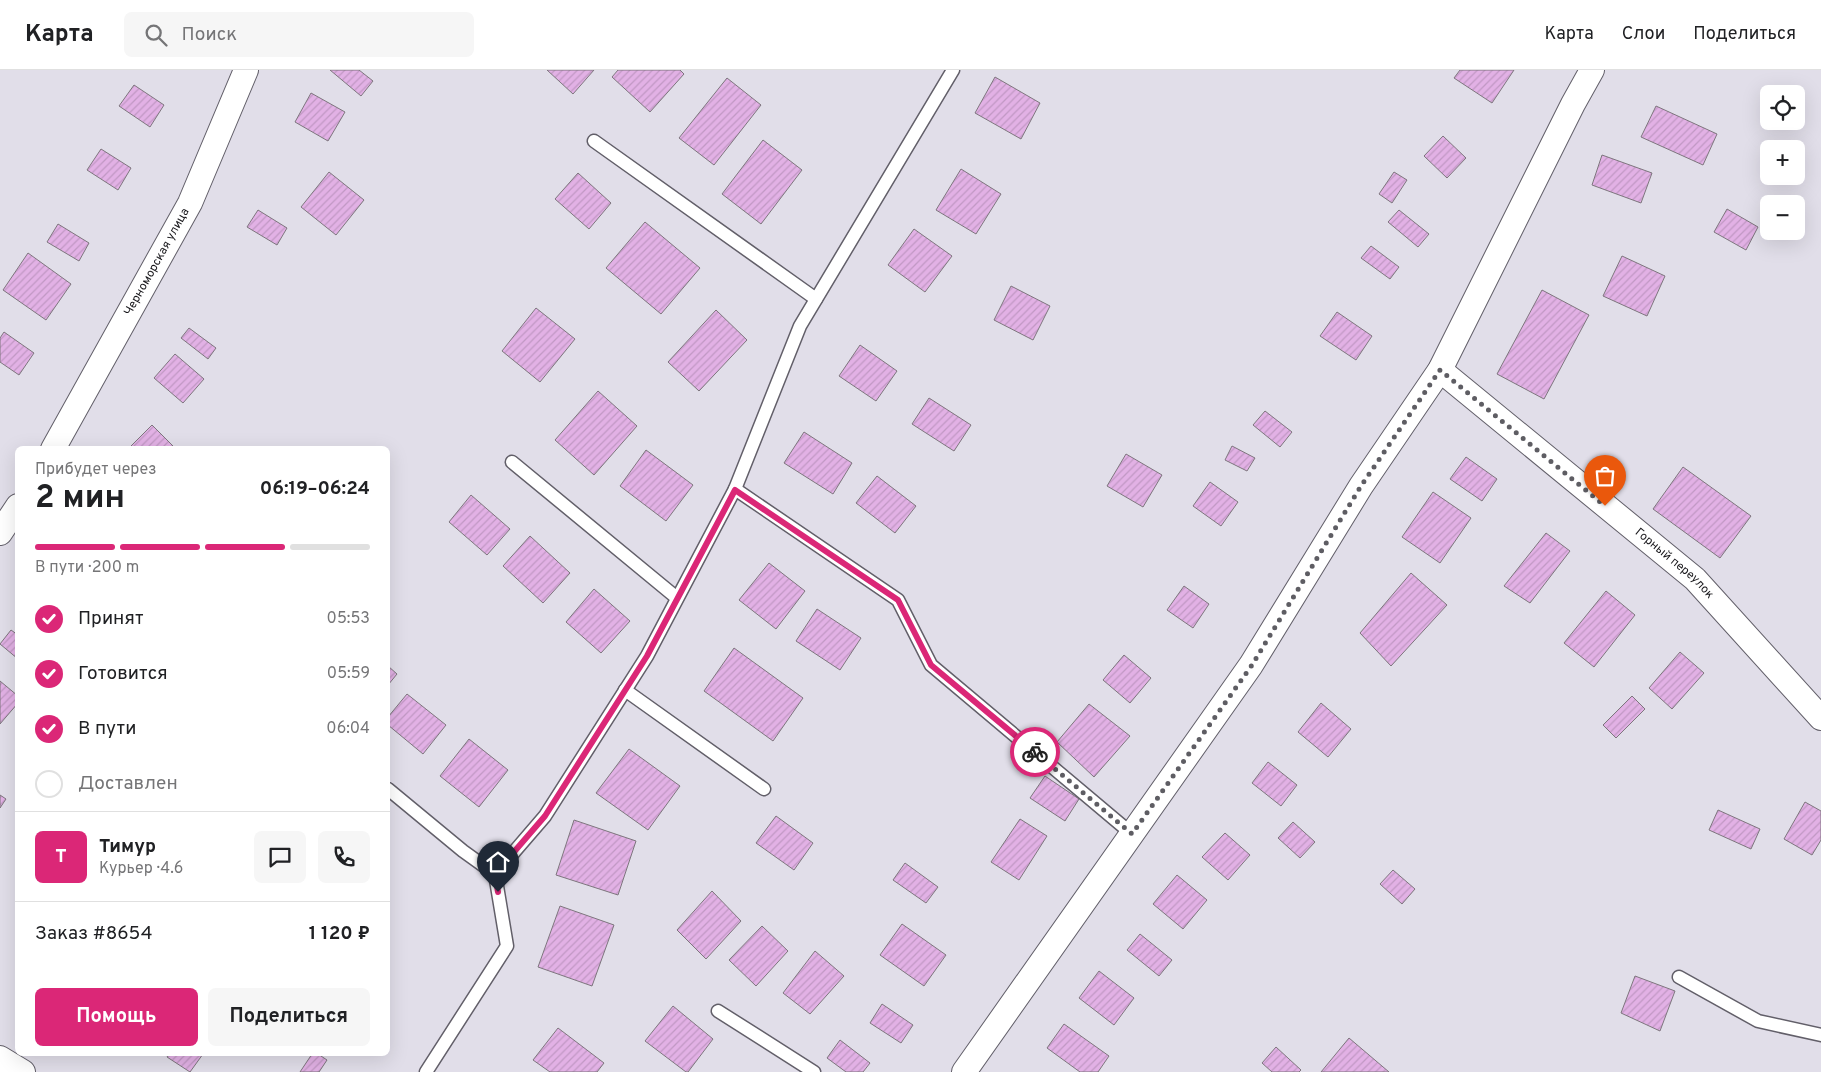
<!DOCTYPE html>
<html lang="ru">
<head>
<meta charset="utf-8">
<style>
	body { margin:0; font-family:Overpass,sans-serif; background:#f6f6f6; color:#202124; height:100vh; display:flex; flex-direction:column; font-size:19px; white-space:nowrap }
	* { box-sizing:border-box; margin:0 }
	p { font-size:16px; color:#757577 }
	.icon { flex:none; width:28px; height:28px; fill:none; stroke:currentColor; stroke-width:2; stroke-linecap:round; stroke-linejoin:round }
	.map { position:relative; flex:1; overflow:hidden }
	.sheet { position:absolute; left:15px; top:376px; width:375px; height:610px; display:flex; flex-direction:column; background:#fff; border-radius:8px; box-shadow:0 5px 20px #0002 }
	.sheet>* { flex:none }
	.controls { position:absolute; left:1760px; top:15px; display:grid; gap:10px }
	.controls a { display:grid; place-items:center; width:45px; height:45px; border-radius:8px; background:#fff; box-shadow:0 5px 20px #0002; font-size:25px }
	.pin { position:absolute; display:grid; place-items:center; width:42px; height:42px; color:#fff; margin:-51px -21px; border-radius:50% 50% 50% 0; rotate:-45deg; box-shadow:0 0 5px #0007 }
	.pin .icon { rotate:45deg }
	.courier { position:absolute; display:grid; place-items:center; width:50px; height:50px; margin:-25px; border:4px solid #db2777; border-radius:50%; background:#fff; color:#222; box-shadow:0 1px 6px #0007 }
	.head em { font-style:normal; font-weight:700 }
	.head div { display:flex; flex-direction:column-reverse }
	.head { display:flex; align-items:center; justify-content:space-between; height:85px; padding:0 20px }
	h1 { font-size:32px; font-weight:700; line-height:38px }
	.bar { display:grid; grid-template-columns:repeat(4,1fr); gap:8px 5px; align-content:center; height:60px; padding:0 20px }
	.bar i { height:6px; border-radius:4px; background:#e0e0e0 }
	.bar .active { background:#db2777 }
	.bar p { grid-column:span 4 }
	.line { display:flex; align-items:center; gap:12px; padding:0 20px; border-top:1px solid #e0e0e0 }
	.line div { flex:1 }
	.round { display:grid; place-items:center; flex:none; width:52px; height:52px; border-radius:8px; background:#f6f6f6 }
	ol { padding:0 20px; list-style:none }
	li { display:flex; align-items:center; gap:15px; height:55px }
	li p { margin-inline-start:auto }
	li .icon { padding:5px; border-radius:50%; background:#db2777; color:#fff; stroke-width:4 }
	li:last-child { color:#757577 }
	li i { width:28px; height:28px; border:2px solid #e0e0e0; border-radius:50% }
	.button { display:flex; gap:10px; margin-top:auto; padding:10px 20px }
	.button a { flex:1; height:58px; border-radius:8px; background:#db2777; color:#fff; font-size:20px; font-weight:700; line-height:58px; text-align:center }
	.button a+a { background:#f6f6f6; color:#202124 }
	header { display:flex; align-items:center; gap:30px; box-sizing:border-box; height:70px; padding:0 25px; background:#fff; border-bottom:1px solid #e0e0e0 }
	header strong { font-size:24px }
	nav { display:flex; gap:28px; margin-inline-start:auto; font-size:18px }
	.search { width:350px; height:45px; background:#f6f6f6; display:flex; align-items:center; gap:12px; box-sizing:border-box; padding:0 18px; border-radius:8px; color:#757577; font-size:19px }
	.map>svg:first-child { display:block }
	.building { fill:url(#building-hatch); stroke:#7e767e }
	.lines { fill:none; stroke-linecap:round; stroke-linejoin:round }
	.lane-casing { stroke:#625f69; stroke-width:15 }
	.street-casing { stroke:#625f69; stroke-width:26 }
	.lane { stroke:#fff; stroke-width:12 }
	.street { stroke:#fff; stroke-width:24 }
	.done { stroke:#5e5d63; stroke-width:5; stroke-dasharray:0 9 }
	.route { stroke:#db2777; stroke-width:6 }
	.labels { text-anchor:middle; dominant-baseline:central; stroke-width:4.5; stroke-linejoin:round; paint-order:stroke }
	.street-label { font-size:12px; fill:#18171b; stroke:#eeebf7 }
</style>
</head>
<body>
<header>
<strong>Карта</strong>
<div class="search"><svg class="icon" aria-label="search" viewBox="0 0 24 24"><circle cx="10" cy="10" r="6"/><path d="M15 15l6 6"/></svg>Поиск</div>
<nav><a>Карта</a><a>Слои</a><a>Поделиться</a></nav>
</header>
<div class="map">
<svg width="1821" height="1002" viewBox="0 0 1821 1002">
	<defs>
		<pattern id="building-hatch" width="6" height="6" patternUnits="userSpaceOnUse" patternTransform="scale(1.25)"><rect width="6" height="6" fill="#e2b1e5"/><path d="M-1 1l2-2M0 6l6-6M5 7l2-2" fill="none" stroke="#c198c4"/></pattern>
	</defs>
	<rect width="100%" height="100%" fill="#e1dee9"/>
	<g class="building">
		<path d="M330 0H359L373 11 361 26Z"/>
		<path d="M547 0H594L573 24Z"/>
		<path d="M618 0H680L684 4 650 42 612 7Z"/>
		<path d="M1460 0H1514L1492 33 1454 8Z"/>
		<path d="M995 7 1040 33 1021 69 975 43Z"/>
		<path d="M727 8 761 35 714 95 679 68Z"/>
		<path d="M134 15 164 35 150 57 119 36Z"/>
		<path d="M311 23 345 42 328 71 295 52Z"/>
		<path d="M1656 36 1717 64 1703 95 1641 67Z"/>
		<path d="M1443 66 1466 88 1447 108 1424 86Z"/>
		<path d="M763 70 802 100 761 154 722 124Z"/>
		<path d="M101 79 131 98 118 120 87 100Z"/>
		<path d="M1602 85 1652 103 1641 133 1592 115Z"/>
		<path d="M961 99 1001 124 976 164 936 140Z"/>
		<path d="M329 102 364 130 336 165 301 137Z"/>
		<path d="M1394 102 1407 110 1392 133 1379 124Z"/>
		<path d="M578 103 611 133 589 159 555 129Z"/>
		<path d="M1727 139 1758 157 1746 180 1714 162Z"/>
		<path d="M258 140 287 158 277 175 247 157Z"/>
		<path d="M1399 140 1429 164 1418 177 1388 152Z"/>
		<path d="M645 152 700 198 661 244 606 198Z"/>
		<path d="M58 154 89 173 79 191 47 172Z"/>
		<path d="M914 159 952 186 925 222 888 195Z"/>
		<path d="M1371 176 1399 197 1390 209 1361 188Z"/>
		<path d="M28 183 71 214 46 250 3 220Z"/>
		<path d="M1622 186 1665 206 1647 246 1603 226Z"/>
		<path d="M1011 216 1050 236 1033 270 994 250Z"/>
		<path d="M1542 220 1589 245 1544 329 1497 304Z"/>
		<path d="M536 238 575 269 540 312 502 281Z"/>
		<path d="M716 240 747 270 699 321 668 292Z"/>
		<path d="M1337 242 1372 266 1356 290 1320 266Z"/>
		<path d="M189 258 216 278 208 289 181 268Z"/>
		<path d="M4 262 34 283 19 305 0 292V268Z"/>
		<path d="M860 275 897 301 876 331 839 306Z"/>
		<path d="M175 284 204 309 183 333 154 308Z"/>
		<path d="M598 321 637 356 594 405 555 370Z"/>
		<path d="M929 328 971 355 954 381 912 354Z"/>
		<path d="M1265 341 1292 362 1280 377 1253 355Z"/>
		<path d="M152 355 176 379H128Z"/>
		<path d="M804 362 852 393 833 424 784 393Z"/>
		<path d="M1232 376 1255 388 1247 401 1225 390Z"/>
		<path d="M646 380 693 415 666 451 620 416Z"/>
		<path d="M1126 384 1162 405 1143 437 1107 416Z"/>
		<path d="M1466 387 1497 409 1482 431 1450 409Z"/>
		<path d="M1683 397 1751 446 1720 488 1653 439Z"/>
		<path d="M877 406 916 436 895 463 856 433Z"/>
		<path d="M1210 412 1238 432 1221 456 1193 436Z"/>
		<path d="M1433 422 1471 448 1440 493 1402 467Z"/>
		<path d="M471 425 510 459 487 485 449 452Z"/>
		<path d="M1546 463 1570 481 1530 533 1504 516Z"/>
		<path d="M530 466 570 503 543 533 503 496Z"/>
		<path d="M769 493 805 521 776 559 739 530Z"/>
		<path d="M1411 503 1447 535 1391 596 1360 563Z"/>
		<path d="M1184 516 1209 534 1193 558 1167 540Z"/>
		<path d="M594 519 630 551 601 583 566 552Z"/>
		<path d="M1606 521 1635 545 1594 597 1564 573Z"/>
		<path d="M817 539 861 568 840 600 796 571Z"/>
		<path d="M11 560 18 565V589L0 574Z"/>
		<path d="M734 578 803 628 773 671 704 621Z"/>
		<path d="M1680 582 1704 603 1672 639 1649 618Z"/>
		<path d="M1124 585 1151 608 1130 633 1103 610Z"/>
		<path d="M388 596 397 604 388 615Z"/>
		<path d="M0 611 18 626V633L0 654Z"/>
		<path d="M407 624 446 655 423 684 388 655V647Z"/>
		<path d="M1632 626 1645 639 1616 668 1603 655Z"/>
		<path d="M1321 633 1351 659 1328 687 1298 662Z"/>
		<path d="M1089 634 1130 666 1094 707 1057 672Z"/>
		<path d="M469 669 508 700 479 737 440 706Z"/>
		<path d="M629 679 680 716 648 760 596 723Z"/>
		<path d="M1268 692 1297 715 1281 736 1252 713Z"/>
		<path d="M1045 706 1079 729 1065 751 1030 728Z"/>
		<path d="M0 725 6 729 0 738Z"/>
		<path d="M1805 732 1821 741V770L1812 785 1784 769Z"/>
		<path d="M1718 740 1760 759 1751 779 1709 760Z"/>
		<path d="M776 746 813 773 794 800 756 773Z"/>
		<path d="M1020 749 1047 766 1019 810 991 792Z"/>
		<path d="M574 750 636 771 618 825 556 805Z"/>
		<path d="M1293 752 1315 772 1300 788 1278 768Z"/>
		<path d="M1225 763 1250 785 1228 810 1202 787Z"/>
		<path d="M905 793 938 817 926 833 893 810Z"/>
		<path d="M1393 800 1415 819 1402 834 1380 814Z"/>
		<path d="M1177 805 1207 830 1183 859 1153 834Z"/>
		<path d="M712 821 741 851 706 889 677 860Z"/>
		<path d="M560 836 614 855 592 916 538 897Z"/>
		<path d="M902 854 946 885 924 916 880 885Z"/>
		<path d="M762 856 788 881 756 916 729 890Z"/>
		<path d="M1140 864 1172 890 1159 906 1127 880Z"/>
		<path d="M815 881 844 906 810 944 783 923Z"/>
		<path d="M1099 901 1134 928 1114 955 1079 928Z"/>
		<path d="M1635 906 1675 921 1660 961 1621 943Z"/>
		<path d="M882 934 913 955 901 973 870 953Z"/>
		<path d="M673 936 713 969 688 1002H686L645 971Z"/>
		<path d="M1064 954 1109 986 1098 1002H1080L1047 978Z"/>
		<path d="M558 958 604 993 597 1002H550L533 990Z"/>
		<path d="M1349 968 1389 1002H1321Z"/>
		<path d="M840 970 870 993 863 1002H846L827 988Z"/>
		<path d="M1276 977 1301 1000 1299 1002H1272L1262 993Z"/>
		<path d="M169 984H203L190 1002 167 987Z"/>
		<path d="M312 984H318L327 990 319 1002H300Z"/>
	</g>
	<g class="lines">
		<g class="lane-casing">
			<g id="lane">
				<path d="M594 71 816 229"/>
				<path d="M512 392 677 528"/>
				<path d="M735 419 898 530 931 595 1132 764"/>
				<path d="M625 620 764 719"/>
				<path d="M388 719 463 781 495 804 507 876 426 1002"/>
				<path d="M495 804 545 746 647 586 735 419 800 256 953 0"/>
				<path d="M1679 907 1758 951 1821 965"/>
				<path d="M718 941 814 1002"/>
			</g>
		</g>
		<g class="street-casing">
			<g id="street">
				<path id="s1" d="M1440 300 1695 509 1821 648"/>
				<path id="s2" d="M53 379 190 133 246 0"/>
				<path d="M0 463 18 436"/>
				<path d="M0 988 23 1002"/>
				<path d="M964 1002 1251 595 1361 416 1440 300 1573 34 1592 0"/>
			</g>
		</g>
		<use href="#lane" class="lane"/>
		<use href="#street" class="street"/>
	</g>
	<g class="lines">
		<path class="done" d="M1035 682 1132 764 1252 595 1361 416 1440 300 1605 436"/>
		<path class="route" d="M498 822 495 804 545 746 647 586 735 420 898 530 931 595 1035 682"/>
	</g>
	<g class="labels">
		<g class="street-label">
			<text stroke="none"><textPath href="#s2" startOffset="214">Черноморская улица</textPath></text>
			<text stroke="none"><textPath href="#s1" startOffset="304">Горный переулок</textPath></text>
		</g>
	</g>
</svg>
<div class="controls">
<a><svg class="icon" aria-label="locate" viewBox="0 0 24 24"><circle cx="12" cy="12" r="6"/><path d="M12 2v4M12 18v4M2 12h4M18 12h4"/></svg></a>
<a>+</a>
<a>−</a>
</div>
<div class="pin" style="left:1605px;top:436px;background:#ea580c"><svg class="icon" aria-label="bag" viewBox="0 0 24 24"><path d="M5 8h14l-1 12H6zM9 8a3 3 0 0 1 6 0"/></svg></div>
<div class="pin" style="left:498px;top:822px;background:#1f2937"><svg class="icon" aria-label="home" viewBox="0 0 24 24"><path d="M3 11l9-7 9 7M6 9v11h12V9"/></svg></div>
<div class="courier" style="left:1035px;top:682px"><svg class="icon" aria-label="bike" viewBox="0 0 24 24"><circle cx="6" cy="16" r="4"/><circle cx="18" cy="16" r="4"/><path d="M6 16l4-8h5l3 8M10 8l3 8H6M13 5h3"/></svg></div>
<section class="sheet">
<div class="head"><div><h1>2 мин</h1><p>Прибудет через</p></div><em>06:19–06:24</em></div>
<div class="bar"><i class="active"></i><i class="active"></i><i class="active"></i><i></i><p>В пути · 200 m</p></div>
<ol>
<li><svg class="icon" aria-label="check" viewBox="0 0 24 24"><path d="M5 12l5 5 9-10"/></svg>Принят<p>05:53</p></li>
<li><svg class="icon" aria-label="check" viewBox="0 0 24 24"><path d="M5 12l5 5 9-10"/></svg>Готовится<p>05:59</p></li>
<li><svg class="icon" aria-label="check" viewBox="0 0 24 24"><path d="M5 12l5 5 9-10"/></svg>В пути<p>06:04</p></li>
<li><i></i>Доставлен</li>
</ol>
<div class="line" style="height:90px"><b class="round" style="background:#db2777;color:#fff">Т</b><div><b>Тимур</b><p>Курьер · 4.6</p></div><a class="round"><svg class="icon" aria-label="chat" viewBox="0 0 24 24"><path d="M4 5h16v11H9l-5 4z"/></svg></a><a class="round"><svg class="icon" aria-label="phone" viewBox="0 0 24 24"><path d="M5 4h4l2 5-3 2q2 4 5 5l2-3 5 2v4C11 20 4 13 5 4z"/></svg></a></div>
<div class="line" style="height:65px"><div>Заказ #8654</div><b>1 120 ₽</b></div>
<div class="button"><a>Помощь</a><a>Поделиться</a></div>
</section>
</div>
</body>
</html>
